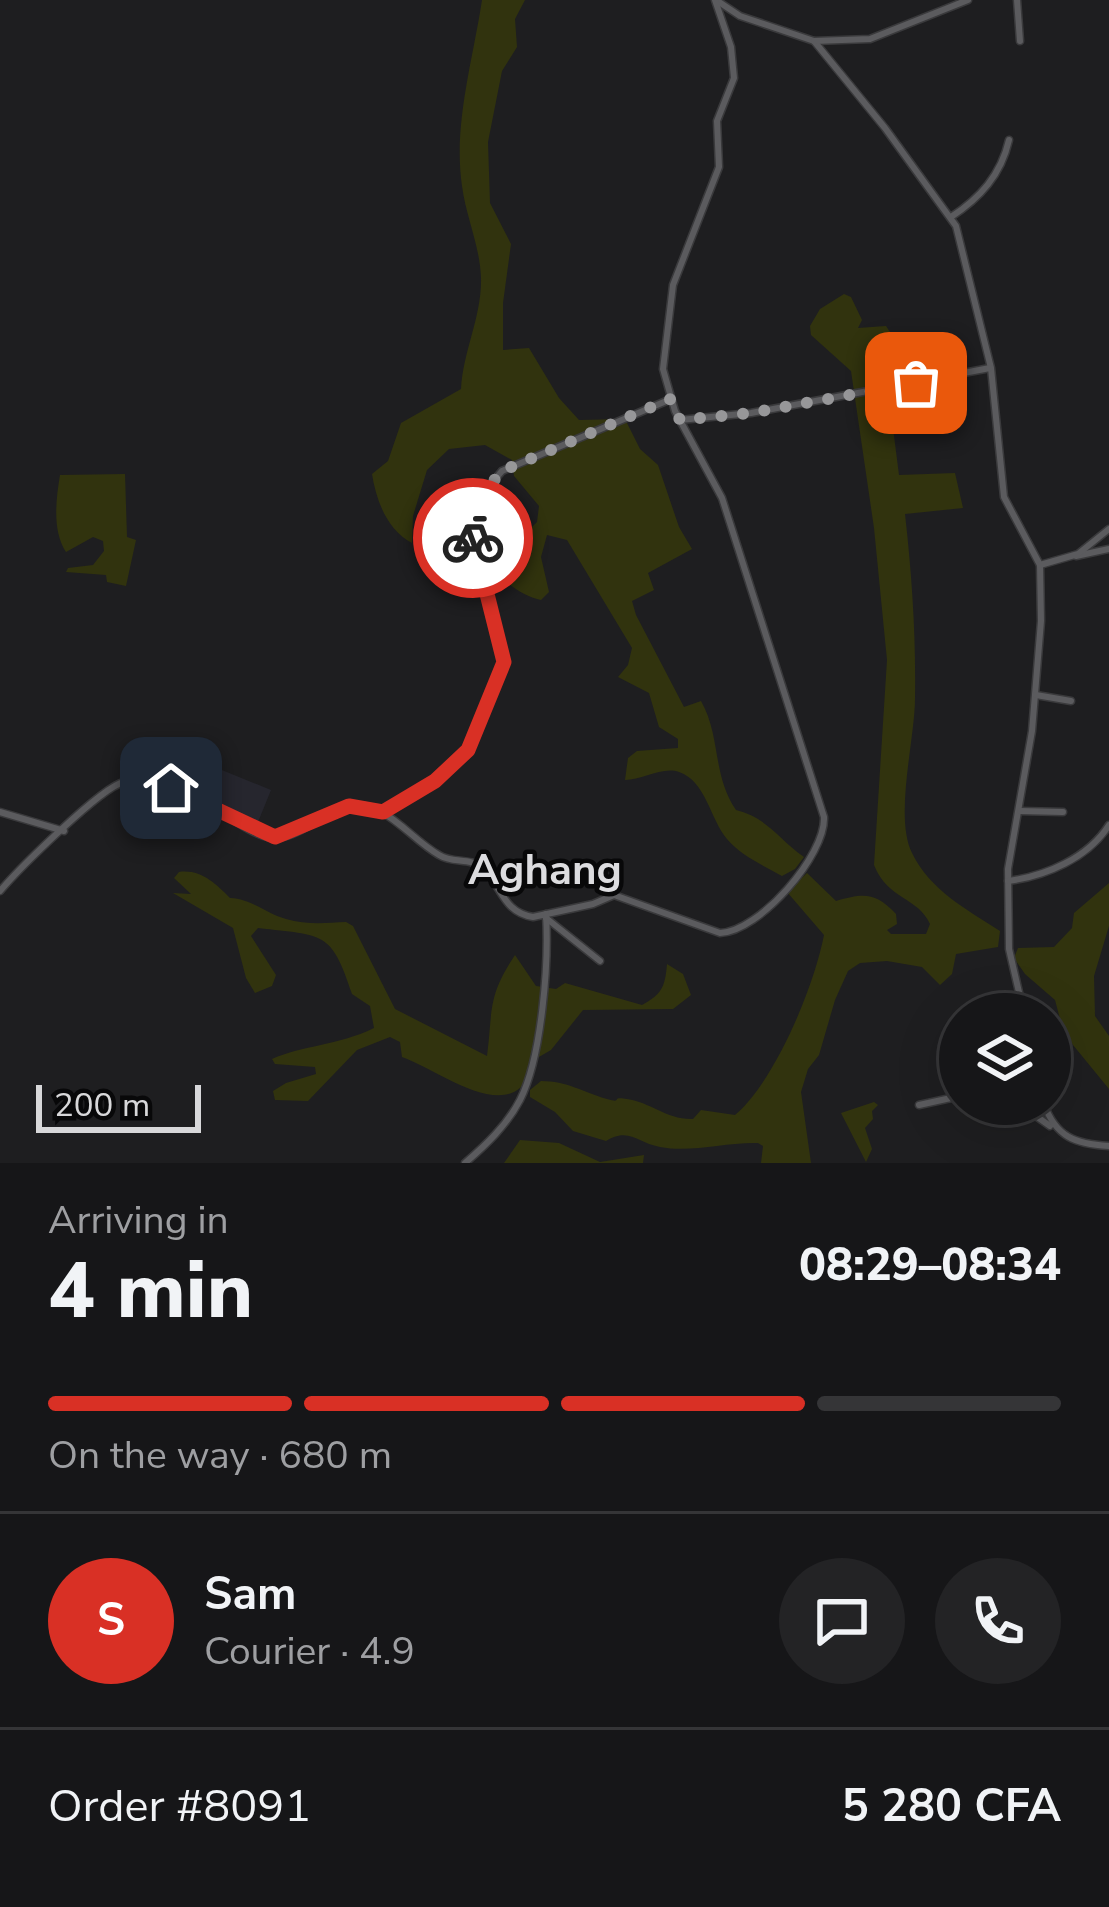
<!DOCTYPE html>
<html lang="en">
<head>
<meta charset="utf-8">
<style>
	body { margin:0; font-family:"Nunito Sans",sans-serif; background:#232325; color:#f1f3f6; height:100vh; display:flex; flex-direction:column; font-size:45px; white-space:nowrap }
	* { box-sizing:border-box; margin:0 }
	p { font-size:39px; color:#9e9fa2 }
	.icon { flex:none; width:66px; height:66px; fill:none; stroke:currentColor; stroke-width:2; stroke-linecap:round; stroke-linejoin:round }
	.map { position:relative; height:1163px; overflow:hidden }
	.panel { display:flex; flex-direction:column; background:#161618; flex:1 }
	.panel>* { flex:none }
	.fabs { position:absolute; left:939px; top:993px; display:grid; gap:24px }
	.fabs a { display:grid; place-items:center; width:132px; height:132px; border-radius:50%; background:#161618; box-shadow:0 12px 48px #0002,0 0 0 3px #353537; font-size:60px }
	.scale { position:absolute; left:36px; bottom:30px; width:165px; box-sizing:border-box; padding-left:12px; border:6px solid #d8d8da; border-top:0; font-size:33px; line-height:42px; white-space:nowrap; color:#d8d8da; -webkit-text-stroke:9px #080809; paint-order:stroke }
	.pin { position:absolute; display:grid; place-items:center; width:102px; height:102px; color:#fff; margin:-51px; border-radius:24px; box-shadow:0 6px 18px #0006 }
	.courier { position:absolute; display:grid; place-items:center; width:120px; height:120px; margin:-60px; border:9px solid #d93025; border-radius:50%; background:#fff; color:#222; box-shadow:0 3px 15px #0007 }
	.headline em { font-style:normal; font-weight:800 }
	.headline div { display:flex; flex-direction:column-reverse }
	.headline { display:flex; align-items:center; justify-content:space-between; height:204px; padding:0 48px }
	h1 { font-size:78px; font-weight:800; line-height:90px }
	.bar { display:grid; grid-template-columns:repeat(4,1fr); gap:18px 12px; align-content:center; height:144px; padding:0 48px }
	.bar i { height:15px; border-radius:9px; background:#353537 }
	.bar .on { background:#d93025 }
	.bar p { grid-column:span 4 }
	.line { display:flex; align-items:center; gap:30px; padding:0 48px; border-top:3px solid #353537 }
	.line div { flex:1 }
	.round { display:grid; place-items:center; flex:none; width:126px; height:126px; border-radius:63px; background:#232325 }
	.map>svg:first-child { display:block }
	.built { fill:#26262e }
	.green { fill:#31330e }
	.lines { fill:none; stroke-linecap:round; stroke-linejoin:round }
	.minor-casing { stroke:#3a3a3c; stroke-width:9 }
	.minor { stroke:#5b5b5e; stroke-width:6 }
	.done { stroke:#979799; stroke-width:12; stroke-dasharray:0 21.6 }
	.route { stroke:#d93025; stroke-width:15 }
	.labels { text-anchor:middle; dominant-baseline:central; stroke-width:9; stroke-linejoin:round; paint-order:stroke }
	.quarter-label { font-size:42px; font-weight:bold; fill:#dcdcdf; stroke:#080809 }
</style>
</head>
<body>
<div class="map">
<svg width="1109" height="1163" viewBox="0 0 1109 1163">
	<rect width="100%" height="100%" fill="#1e1e20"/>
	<path class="built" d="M195 759 271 790 256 827 183 791Z"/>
	<g class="green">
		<path d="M482 0H525L515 19 517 47 502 71 488 142 490 203 511 244 503 303V350L529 348 559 398 579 420 625 419 640 449 658 465 679 527 692 549 648 573 654 590 632 601 636 615 684 707 701 701C721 736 712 775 736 810 768 818 778 839 804 857L795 869 782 876C764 866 740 855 727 839 710 819 706 781 679 772 663 766 642 780 625 780L628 758 637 751 678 748V739L659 727 649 693 618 677 628 665 632 648 567 540 547 535 541 557 549 592 541 600C524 597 500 581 493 565L537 522 539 506 514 476 512 460 485 445 449 449 427 470 413 516 412 543C387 530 376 500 372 474L388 461 401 423 461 389C463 351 482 316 481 278 480 246 466 217 462 186 453 125 473 60 482 0Z"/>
		<path d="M844 294 851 297 862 320 858 328 886 326 901 348 887 381 899 475 955 473 963 508 905 514C912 576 916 636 915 698 915 740 894 816 912 853 929 889 967 910 1000 931L998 947 956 954 952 974 940 985 922 967 887 961 860 963 848 971 835 1000 819 1055 808 1069 801 1092 811 1163H761L763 1146 758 1143C725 1142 692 1153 660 1147 637 1143 630 1127 606 1141L573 1131 555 1112 530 1097V1090L541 1081C567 1081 583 1092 607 1099 624 1104 609 1096 627 1099 650 1102 667 1120 693 1119L701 1110 735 1115C775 1081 814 987 824 935L787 892 807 873 836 901C864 893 875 892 896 914L897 924 887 930 891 934H926L930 924C918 897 888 900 874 865L887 660 874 528 851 371 811 335 810 326 820 309Z"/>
		<path d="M125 474 127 537 136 540 126 586 107 582 106 575 66 572 68 568 93 565 104 551 103 541 93 537 66 552C52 531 56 499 60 475Z"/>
		<path d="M179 872C201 869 216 884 230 898 252 899 265 913 286 919 306 925 326 923 346 922L353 926 395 1009 487 1056C493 1010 487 997 515 955L536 986 556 989 565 983 642 1005C662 994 665 987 667 964L683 974 691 995 673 1009 583 1010 551 1050 532 1061C527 1071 528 1079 521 1087 493 1114 432 1067 402 1057L400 1042 390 1037 357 1050 308 1101 275 1100 273 1091 286 1083 316 1074 315 1067 275 1064 272 1059C303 1045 337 1046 374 1028L370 1006 352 994C331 930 324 936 258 928L251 936 276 975 272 986 255 993 246 978 233 928 173 893 191 894 174 878Z"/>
		<path d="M1109 883V926L1094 976 1095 1016 1109 1036V1089L1064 1034 1055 1000 1025 974 1014 958 1018 948 1054 947 1072 928 1074 913Z"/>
		<path d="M874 1102 878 1105 872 1111 873 1119 865 1128 872 1149 866 1162 841 1113Z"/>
		<path d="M520 1140 559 1143 600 1162 644 1155 643 1163H504Z"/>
	</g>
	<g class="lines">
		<g class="minor-casing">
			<g id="minor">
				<path d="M1017 0 1020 41"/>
				<path d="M719 2 740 16 814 41 885 128 956 226 991 368 1004 497 1040 565 1041 621 1032 731 1008 869 1009 949 1024 1014"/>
				<path d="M814 41 870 39 968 0"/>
				<path d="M951 217C980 198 1001 175 1009 140"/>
				<path d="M680 420 751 413 990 368"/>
				<path d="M1076 556 1109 549"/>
				<path d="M1040 565 1078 554 1109 529"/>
				<path d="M1036 695 1071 701"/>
				<path d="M1020 811 1063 812"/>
				<path d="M0 812 64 831"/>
				<path d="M383 813 435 781 468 750 504 662 476 560 473 533V515L481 496 502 471 671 399"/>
				<path d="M1008 881C1046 876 1088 858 1109 825"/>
				<path d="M0 891C18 870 101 787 124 782 150 777 180 792 203 802 224 811 246 832 268 837 306 844 337 788 380 811 402 823 418 843 439 855 453 864 470 857 482 868 502 885 502 912 533 917L593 904 614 895 720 933C759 932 826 855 824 817L722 498 675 411 663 369 673 285 719 167 717 121 734 78 731 47 715 0"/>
				<path d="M546 918 600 961"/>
				<path d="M1019 1104 1050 1126"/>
				<path d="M1044 1104C1056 1137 1075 1144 1109 1146"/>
				<path d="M919 1105 960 1096"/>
				<path d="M465 1163C486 1145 507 1125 520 1100 542 1057 549 962 546 914"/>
			</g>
		</g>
		<use href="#minor" class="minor"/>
	</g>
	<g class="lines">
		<path class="done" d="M473 538V515L481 496 502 471 670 399 680 420 751 413 916 383"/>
		<path class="route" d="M171 788 275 837 349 806 383 812 435 781 468 750 504 662 473 538"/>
	</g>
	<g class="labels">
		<g class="quarter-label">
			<text x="545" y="870">Aghang</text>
		</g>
	</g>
</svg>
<div class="fabs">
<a><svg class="icon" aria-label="layers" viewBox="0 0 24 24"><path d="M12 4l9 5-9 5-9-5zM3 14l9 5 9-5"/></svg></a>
</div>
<div class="scale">200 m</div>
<div class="pin" style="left:916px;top:383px;background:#ea580c"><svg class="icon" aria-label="bag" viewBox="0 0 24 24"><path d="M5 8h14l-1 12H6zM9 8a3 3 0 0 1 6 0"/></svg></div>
<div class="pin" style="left:171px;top:788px;background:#1f2937"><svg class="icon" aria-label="home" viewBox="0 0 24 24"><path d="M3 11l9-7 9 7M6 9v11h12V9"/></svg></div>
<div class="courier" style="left:473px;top:538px"><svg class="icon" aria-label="bike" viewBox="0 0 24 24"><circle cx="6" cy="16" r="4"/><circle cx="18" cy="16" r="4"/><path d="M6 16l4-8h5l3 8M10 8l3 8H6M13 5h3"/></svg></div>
</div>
<section class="panel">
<div class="headline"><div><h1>4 min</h1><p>Arriving in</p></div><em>08:29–08:34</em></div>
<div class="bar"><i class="on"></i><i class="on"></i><i class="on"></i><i></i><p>On the way · 680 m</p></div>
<div class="line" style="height:216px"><b class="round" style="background:#d93025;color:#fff">S</b><div><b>Sam</b><p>Courier · 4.9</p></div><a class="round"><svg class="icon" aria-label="chat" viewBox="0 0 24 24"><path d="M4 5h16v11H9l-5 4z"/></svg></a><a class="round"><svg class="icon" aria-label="phone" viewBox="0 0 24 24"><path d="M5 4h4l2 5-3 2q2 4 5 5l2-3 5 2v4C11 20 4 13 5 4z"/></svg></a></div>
<div class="line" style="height:156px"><div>Order #8091</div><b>5 280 CFA</b></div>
</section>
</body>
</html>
